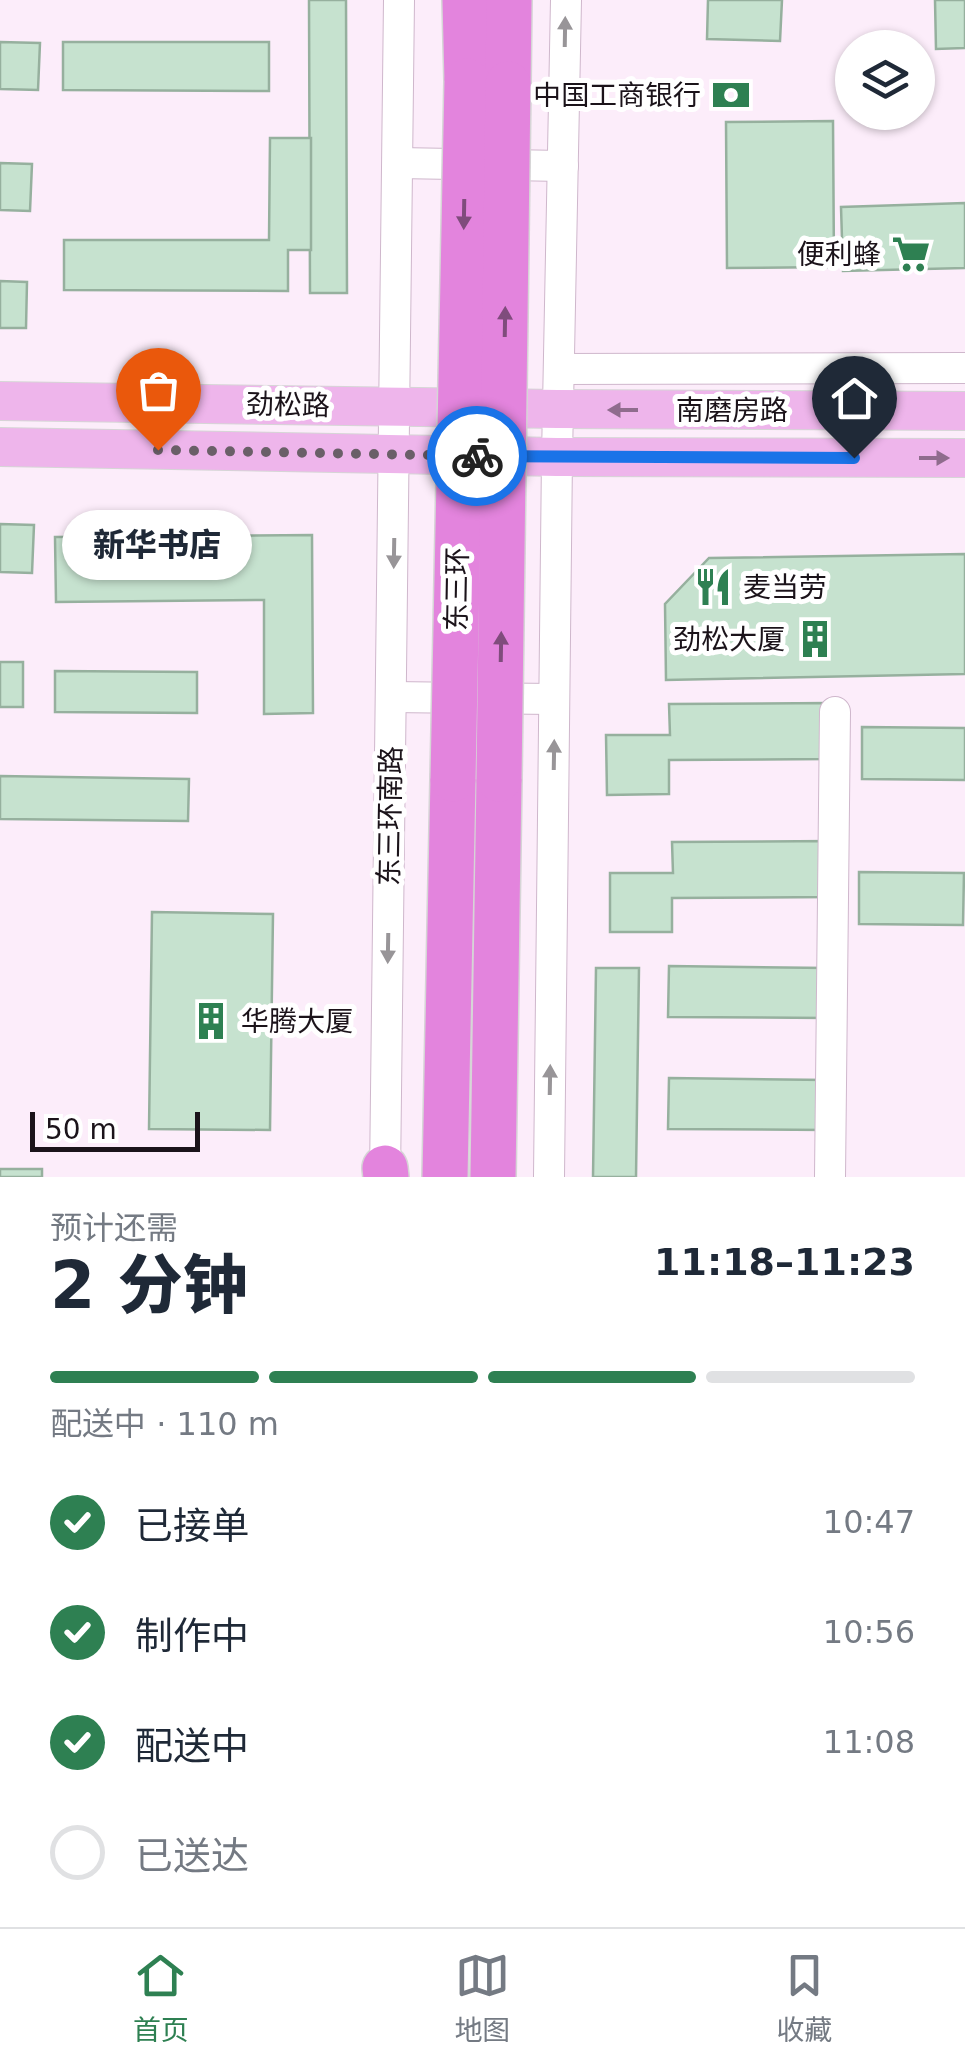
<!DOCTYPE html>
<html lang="zh">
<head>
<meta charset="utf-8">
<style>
	body { margin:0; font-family:"DejaVu Sans","Noto Sans SC",sans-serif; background:#f2f2f3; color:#1f2937; height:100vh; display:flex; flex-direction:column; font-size:38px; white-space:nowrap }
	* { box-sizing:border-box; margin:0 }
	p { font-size:32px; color:#747a83 }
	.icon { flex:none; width:55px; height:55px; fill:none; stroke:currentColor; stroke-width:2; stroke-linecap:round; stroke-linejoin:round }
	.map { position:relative; height:1177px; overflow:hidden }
	.sheet { display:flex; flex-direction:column; background:#fff; flex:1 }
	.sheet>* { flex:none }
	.controls { position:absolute; left:835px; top:30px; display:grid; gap:20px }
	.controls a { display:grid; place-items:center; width:100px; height:100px; border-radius:50%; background:#fff; box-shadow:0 2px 8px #0004; font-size:50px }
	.scale { position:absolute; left:30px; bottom:25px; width:170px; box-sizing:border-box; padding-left:10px; border:5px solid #1b131a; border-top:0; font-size:28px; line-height:35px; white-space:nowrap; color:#1b131a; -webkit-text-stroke:8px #fff; paint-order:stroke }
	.pin { position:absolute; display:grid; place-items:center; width:85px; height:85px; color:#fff; margin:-102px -42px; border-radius:50% 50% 50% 0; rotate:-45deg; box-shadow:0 0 10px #0007 }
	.pin .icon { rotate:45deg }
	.courier { position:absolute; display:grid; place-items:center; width:100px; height:100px; margin:-50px; border:8px solid #1a73e8; border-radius:50%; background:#fff; color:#222; box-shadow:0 2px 12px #0007 }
	.bubble { position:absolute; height:70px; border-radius:35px; background:#fff; box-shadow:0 2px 8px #0004; font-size:32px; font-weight:800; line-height:70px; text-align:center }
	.overview em { font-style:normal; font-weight:800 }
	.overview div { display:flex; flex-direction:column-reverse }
	.overview { display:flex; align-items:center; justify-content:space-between; height:170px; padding:0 50px }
	h1 { font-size:65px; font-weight:800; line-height:75px }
	.bar { display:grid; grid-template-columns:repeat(4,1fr); gap:15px 10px; align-content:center; height:120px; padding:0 50px }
	.bar i { height:12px; border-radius:8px; background:#e0e1e3 }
	.bar .on { background:#2e8052 }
	.bar p { grid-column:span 4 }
	ol { padding:0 50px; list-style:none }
	li { display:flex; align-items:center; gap:30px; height:110px }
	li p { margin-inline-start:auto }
	li .icon { padding:10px; border-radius:50%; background:#2e8052; color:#fff; stroke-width:4 }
	li:last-child { color:#747a83 }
	li i { width:55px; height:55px; border:5px solid #e0e1e3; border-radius:50% }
	.dock { display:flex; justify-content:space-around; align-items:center; height:140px; border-top:2px solid #e0e1e3; background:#fff; font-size:28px; color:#747a83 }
	.dock a { display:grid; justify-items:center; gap:5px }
	.dock .on { color:#2e8052 }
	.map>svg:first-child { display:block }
	.building { fill:#c6e2cf; stroke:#96b09e; stroke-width:2.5 }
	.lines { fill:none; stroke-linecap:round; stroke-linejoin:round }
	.minor-casing { stroke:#cfb7cc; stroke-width:32 }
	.major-casing { stroke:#d6d5d6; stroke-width:40 }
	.highway-casing { stroke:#d6d5d6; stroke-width:48 }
	.minor { stroke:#fff; stroke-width:30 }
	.major { stroke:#eeb5eb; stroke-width:38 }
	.highway { stroke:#e384dd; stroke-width:45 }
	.highway-bridge-casing { stroke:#d6d5d6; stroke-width:48; stroke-linecap:butt }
	.highway-bridge { stroke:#e384dd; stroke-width:45 }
	.oneway { fill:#989598 }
	.oneway2 { fill:#7f4c7c }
	.oneway3 { fill:#8f6c8d }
	.done { stroke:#6a5f68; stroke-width:10; stroke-dasharray:0 18 }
	.route { stroke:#1a73e8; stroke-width:12 }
	.labels { text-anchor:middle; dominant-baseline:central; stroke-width:10; stroke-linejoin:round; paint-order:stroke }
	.poi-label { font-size:28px; fill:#1b131a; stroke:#fff; text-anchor:end }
	.street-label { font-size:28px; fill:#1b131a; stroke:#fff }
</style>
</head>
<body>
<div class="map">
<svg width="965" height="1177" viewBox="0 0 965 1177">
	<rect width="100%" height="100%" fill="#fcedfa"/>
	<g class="building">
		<path d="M309 0H346L347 293H310Z"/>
		<path d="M708 0H782L780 41 707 39Z"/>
		<path d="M935 0H965V48L936 49Z"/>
		<path d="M0 42 40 43 38 90 0 89Z"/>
		<path d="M63 42H269V91L63 90Z"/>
		<path d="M833 121 834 267 727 268 726 122Z"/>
		<path d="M270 138H311V250H288V291L64 290V240H269Z"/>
		<path d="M0 163 32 164 30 211 0 210Z"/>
		<path d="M965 203V268L843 271 841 207Z"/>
		<path d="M0 281 27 282 26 328H0Z"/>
		<path d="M0 524 34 525 32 573 0 572Z"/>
		<path d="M312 535 313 713 264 714V600L56 602 55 537Z"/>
		<path d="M965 554V674L666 680 665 604 709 558Z"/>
		<rect x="0" y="662" width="23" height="45"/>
		<path d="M55 671 197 672V713L55 712Z"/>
		<path d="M829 703V759L669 760V794L607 795 606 735H670L669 704Z"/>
		<path d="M862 727 965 728V780L862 779Z"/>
		<path d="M0 776 189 779 188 821 0 819Z"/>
		<path d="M832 841V897L672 898V932H610V873H673L672 842Z"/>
		<path d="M859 872 964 873 963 925 859 924Z"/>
		<path d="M152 912 273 914 270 1130 149 1129Z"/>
		<path d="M669 966 827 968 826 1018 668 1017Z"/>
		<path d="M596 968H639L636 1177H593Z"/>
		<path d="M669 1078 827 1080 826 1130 668 1129Z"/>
		<rect x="0" y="1169" width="42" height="8"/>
	</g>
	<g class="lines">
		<g class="minor-casing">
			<g id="minor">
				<path d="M398 163 563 166"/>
				<path d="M559 369 965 368"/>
				<path d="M392 697 554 699"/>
				<path d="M385 1177 399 0"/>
				<path d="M549 1177 557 457 566 0"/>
				<path d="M830 1177 835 712"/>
			</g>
		</g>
		<g class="major-casing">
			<g id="major">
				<path d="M0 401 558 409 965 411"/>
				<path d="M0 447 557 457 965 458"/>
			</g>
		</g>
		<g class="highway-casing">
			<g id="highway">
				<path d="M465 0 467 81"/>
				<path d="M508 84 509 0"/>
				<path d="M385 1168 386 1177"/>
				<path d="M445 1177 453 779"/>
				<path d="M493 1177 499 779"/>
			</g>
		</g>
		<use href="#minor" class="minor"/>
		<use href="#major" class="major"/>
		<use href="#highway" class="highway"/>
		<g class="highway-bridge-casing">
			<g id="highway-bridge">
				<path d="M453 779 467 81"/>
				<path d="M499 779 508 84"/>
			</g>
		</g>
		<use href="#highway-bridge" class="highway-bridge"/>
	</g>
	<defs><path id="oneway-solid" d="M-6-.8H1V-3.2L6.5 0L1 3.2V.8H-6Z" transform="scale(2.5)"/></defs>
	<g class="oneway">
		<use href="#oneway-solid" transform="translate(565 32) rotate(-89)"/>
		<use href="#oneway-solid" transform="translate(394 553) rotate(91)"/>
		<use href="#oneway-solid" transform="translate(554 755) rotate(-89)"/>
		<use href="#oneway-solid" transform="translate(388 948) rotate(91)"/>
		<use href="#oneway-solid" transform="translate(550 1080) rotate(-89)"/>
	</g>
	<g class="oneway2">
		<use href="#oneway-solid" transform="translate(464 214) rotate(91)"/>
		<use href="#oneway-solid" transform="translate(505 322) rotate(-89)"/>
		<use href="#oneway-solid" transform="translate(501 647) rotate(-89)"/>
	</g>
	<g class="oneway3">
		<use href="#oneway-solid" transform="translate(623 410) rotate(-180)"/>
		<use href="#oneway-solid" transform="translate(934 458)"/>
	</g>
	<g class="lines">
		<path class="done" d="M158 450 477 456"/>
		<path class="route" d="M477 456 854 458"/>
	</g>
	<defs>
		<g id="bank-bare" transform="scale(3)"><path d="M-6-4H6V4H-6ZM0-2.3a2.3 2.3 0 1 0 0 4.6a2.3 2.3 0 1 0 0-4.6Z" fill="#2e8052" stroke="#fff" stroke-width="2.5" paint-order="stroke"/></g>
		<g id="supermarket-bare" transform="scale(3)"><path d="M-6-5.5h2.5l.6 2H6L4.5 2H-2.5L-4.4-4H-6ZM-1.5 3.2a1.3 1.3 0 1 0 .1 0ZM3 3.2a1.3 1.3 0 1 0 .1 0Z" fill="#2e8052" stroke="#fff" stroke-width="2.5" paint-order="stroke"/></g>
		<g id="restaurant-bare" transform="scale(3)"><path d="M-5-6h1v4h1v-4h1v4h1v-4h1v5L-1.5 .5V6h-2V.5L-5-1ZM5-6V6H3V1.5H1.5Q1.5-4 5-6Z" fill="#2e8052" stroke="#fff" stroke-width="2.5" paint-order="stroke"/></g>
		<g id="building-bare" transform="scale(3)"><path d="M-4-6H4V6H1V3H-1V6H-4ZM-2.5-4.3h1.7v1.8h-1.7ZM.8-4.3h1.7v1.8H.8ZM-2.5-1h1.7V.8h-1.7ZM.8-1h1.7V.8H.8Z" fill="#2e8052" stroke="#fff" stroke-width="2.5" paint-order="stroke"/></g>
	</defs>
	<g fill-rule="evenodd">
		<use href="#bank-bare" x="731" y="95"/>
		<use href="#supermarket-bare" x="911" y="254"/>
		<use href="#restaurant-bare" x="713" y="587"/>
		<use href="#building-bare" x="815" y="639"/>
		<use href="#building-bare" x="211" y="1021"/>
	</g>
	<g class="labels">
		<g class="poi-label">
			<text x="701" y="95">中国工商银行</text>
			<text x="881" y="254">便利蜂</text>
			<text x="743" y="587" text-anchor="start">麦当劳</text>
			<text x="785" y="639">劲松大厦</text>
			<text x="241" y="1021" text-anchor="start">华腾大厦</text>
		</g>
		<g class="street-label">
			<text transform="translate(288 405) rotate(1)">劲松路</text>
			<text x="732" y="410">南磨房路</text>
			<text transform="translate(457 589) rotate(-89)">东三环</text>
			<text transform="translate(390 816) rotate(-89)">东三环南路</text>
		</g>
	</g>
</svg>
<div class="controls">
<a><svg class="icon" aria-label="layers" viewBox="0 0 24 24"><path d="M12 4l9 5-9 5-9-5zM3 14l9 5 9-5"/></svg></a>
</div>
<div class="scale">50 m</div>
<div class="pin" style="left:158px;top:450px;background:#ea580c"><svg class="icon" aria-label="bag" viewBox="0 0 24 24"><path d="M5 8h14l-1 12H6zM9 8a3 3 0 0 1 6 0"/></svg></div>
<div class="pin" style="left:854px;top:458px;background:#1f2937"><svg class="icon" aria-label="home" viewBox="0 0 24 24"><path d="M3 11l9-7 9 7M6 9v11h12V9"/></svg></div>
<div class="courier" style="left:477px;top:456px"><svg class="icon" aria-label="bike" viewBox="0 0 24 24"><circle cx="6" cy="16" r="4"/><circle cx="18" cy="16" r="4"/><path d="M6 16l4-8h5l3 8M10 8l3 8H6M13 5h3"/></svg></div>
<div class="bubble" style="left:62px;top:510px;width:190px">新华书店</div>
</div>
<section class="sheet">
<div class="overview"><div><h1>2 分钟</h1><p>预计还需</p></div><em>11:18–11:23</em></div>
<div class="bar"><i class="on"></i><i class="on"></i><i class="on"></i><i></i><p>配送中 · 110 m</p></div>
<ol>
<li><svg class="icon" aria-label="check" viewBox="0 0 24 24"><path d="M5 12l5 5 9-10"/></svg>已接单<p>10:47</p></li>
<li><svg class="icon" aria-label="check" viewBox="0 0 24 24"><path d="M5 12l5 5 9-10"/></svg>制作中<p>10:56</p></li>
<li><svg class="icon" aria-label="check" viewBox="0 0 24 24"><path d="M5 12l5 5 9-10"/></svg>配送中<p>11:08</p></li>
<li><i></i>已送达</li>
</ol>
</section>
<nav class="dock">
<a class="on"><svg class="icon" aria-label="home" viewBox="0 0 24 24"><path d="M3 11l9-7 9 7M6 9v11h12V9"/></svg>首页</a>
<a><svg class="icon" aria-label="map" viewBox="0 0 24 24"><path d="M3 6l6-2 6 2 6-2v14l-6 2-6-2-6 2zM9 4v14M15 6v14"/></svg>地图</a>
<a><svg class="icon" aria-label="saved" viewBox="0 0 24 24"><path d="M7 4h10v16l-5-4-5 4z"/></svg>收藏</a>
</nav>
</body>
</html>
